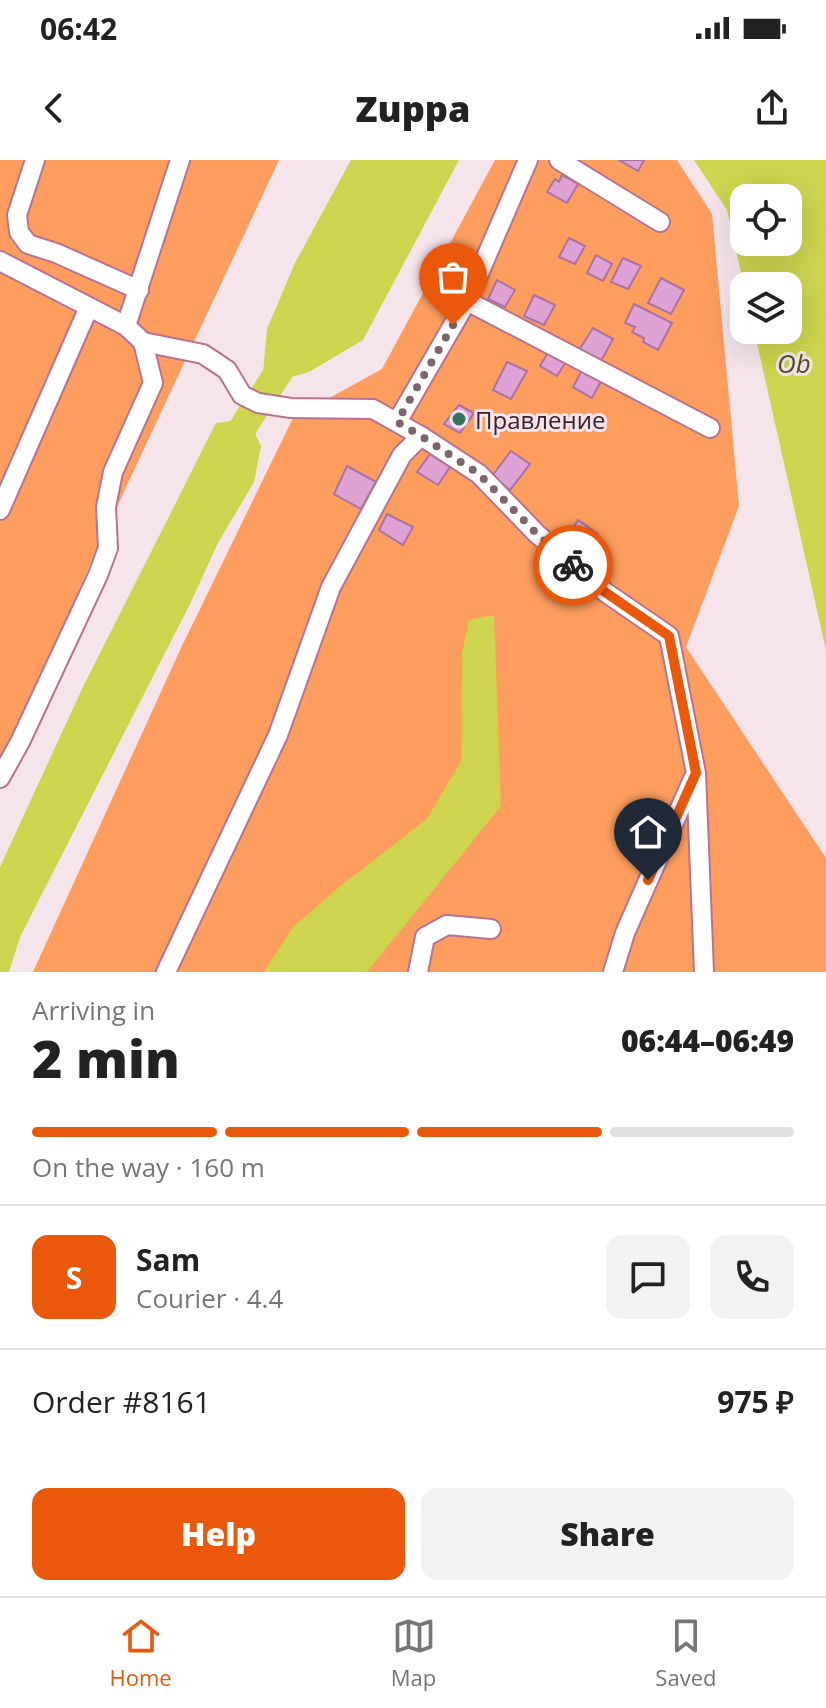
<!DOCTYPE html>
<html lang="en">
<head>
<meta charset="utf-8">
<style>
	body { margin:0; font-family:"Open Sans",sans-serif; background:#f2f2f2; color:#222; height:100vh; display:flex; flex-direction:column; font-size:30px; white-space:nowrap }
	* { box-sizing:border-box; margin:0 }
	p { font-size:26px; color:#767676 }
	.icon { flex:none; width:44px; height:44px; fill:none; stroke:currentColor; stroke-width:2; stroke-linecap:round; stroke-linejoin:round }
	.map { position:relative; height:812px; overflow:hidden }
	.sheet { display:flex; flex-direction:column; background:#fff; flex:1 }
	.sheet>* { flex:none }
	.fabs { position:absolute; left:730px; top:24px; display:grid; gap:16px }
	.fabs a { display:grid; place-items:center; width:72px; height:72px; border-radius:16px; background:#fff; box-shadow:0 8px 32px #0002; font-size:40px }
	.pin { position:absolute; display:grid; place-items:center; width:68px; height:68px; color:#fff; margin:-82px -34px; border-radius:50% 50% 50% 0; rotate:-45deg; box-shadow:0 0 8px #0007 }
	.pin .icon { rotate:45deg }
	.courier { position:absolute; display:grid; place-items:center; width:80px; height:80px; margin:-40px; border:6px solid #ea580c; border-radius:50%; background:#fff; color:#222; box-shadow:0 2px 10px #0007 }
	.head em { font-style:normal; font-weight:800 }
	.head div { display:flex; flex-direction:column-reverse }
	.head { display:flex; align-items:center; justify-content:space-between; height:136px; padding:0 32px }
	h1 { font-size:52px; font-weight:800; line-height:60px }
	.bar { display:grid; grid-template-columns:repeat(4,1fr); gap:12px 8px; align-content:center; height:96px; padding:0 32px }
	.bar i { height:10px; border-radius:6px; background:#e0e0e0 }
	.bar .active { background:#ea580c }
	.bar p { grid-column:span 4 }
	.line { display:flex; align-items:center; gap:20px; padding:0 32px; border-top:2px solid #e0e0e0 }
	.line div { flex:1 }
	.round { display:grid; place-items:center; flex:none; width:84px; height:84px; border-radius:16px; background:#f2f2f2 }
	.button { display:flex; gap:16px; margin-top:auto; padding:16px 32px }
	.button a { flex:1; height:92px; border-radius:16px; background:#ea580c; color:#fff; font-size:32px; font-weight:800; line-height:92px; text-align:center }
	.button a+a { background:#f2f2f2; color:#222 }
	.status { display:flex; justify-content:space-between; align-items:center; height:56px; padding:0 40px; background:#fff; direction:ltr }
	.status svg { height:22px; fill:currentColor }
	header { display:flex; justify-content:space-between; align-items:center; height:104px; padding:0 32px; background:#fff; font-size:36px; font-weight:800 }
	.menu { display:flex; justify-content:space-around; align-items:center; height:112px; border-top:2px solid #e0e0e0; background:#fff; font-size:22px; color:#767676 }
	.menu a { display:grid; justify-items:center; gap:4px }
	.menu .active { color:#ea580c }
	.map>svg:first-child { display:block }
	.green { fill:#fe9d5e }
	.water { fill:#cdd44e; fill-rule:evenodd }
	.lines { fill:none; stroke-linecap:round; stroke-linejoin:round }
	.river { stroke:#cdd44e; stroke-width:28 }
	.building { fill:#dea2d4; stroke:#aa72a2; stroke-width:2 }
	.street-casing { stroke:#b87391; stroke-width:22 }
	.street { stroke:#fff; stroke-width:18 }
	.done { stroke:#7d6570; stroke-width:8; stroke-dasharray:0 14.4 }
	.route { stroke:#ea580c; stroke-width:10 }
	.poi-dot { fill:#357462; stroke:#f5e5eb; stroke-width:3 }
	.labels { text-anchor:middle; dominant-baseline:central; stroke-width:6; stroke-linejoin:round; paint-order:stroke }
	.poi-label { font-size:24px; fill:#3d202d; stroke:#f5e5eb; text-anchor:start }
	.water-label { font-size:26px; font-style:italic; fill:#50531f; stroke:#f5e5eb }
</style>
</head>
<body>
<div class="status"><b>06:42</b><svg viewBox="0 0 49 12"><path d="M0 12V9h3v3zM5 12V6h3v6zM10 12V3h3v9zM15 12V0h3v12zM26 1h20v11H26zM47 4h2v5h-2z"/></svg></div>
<header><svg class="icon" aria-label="back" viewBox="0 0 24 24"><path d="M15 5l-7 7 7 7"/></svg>Zuppa<svg class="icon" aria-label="share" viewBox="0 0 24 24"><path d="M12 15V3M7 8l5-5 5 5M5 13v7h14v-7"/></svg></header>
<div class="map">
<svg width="826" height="812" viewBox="0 0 826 812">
	<rect width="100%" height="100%" fill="#f5e5eb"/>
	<g class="green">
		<path d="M0 0H279L92 400 0 611Z"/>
		<path d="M495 0H677L712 54 739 346 686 487 826 698V812H33L181 488 293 258 382 209Z"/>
	</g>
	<g class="water">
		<path d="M351 0H459L363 180 309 212 262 225 267 169 295 103Z"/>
		<path d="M694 0H826V490L754 170H788V126H744L727 50ZM788 38V82H744V38Z"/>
		<path d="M248 259 261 286 254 322 218 383 190 444 20 777 9 812H0V707L82 529 216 263Z"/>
		<path d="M494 455 501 646 367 812H264L294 766 343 724 427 659 461 601 462 494 469 460Z"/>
	</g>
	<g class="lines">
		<path class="river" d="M230 291 248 259 293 190"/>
	</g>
	<g class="building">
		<path d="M619 0H644L638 11Z"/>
		<path d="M562 15 578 24 567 43 547 32 555 19 559 22Z"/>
		<path d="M569 78 585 86 575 104 559 97Z"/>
		<path d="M596 95 612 104 603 121 587 113Z"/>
		<path d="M623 98 641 106 628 129 611 122Z"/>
		<path d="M661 118 684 130 671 154 648 143Z"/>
		<path d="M497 120 515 130 505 147 488 139Z"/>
		<path d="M534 135 555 145 544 165 524 156Z"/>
		<path d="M634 144 672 163 658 190 643 182 644 178 632 172 635 167 625 163Z"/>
		<path d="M593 168 613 179 601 201 579 190Z"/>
		<path d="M550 189 567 200 557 216 540 206Z"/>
		<path d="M507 202 527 211 511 239 493 230Z"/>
		<path d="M582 210 601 221 592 238 573 227Z"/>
		<path d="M459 245 474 253 460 273 444 264Z"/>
		<path d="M511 291 530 304 510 330 492 316Z"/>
		<path d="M430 294 450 307 438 325 417 312Z"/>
		<path d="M347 306 376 322 361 349 334 334Z"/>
		<path d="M387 354 413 367 403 385 379 370Z"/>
		<path d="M578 360 598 374 583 396 564 382Z"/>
		<path d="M566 414 584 427 572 444 554 431Z"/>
	</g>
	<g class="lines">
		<g class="street-casing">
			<g id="street">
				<path d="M35 0 17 55 19 72 28 84 56 93 139 130"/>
				<path d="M559 0 660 62"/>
				<path d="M0 101 126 166 143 182 153 223 113 312 106 347 108 388 98 415 20 582 0 618"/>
				<path d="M467 141 710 268"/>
				<path d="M126 166 180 0"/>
				<path d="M143 182 203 194 227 210 242 235 258 243 291 248 373 249 421 276 479 314 537 374 605 432 669 476 696 613 704 812"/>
				<path d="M397 262 467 141 528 0"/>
				<path d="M0 350 89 147"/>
				<path d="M166 812 278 575 331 427 402 295 421 276"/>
				<path d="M418 812 425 777 447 765 491 769"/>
				<path d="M613 812 625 773 693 619"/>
			</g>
		</g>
		<use href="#street" class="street"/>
	</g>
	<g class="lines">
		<path class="done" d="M453 165 397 262 421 276 479 314 537 374 573 405"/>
		<path class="route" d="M573 405 605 432 669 476 696 613 648 720"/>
	</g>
	<circle class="poi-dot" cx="459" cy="259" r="8"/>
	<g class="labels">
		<g class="poi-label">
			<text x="475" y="259">Правление</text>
		</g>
		<g class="water-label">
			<text x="794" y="203">Ob</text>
		</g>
	</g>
</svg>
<div class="fabs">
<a><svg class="icon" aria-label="locate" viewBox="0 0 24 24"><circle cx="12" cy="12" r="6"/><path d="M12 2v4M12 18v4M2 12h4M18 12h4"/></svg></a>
<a><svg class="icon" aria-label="layers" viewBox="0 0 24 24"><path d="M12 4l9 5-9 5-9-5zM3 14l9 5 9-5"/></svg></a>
</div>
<div class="pin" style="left:453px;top:165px;background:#ea580c"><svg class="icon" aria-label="bag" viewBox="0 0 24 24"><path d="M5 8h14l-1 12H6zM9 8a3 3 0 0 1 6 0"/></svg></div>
<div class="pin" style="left:648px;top:720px;background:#1f2937"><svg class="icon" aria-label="home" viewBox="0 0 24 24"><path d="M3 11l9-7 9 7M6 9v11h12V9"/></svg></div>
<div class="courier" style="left:573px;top:405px"><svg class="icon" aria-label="bike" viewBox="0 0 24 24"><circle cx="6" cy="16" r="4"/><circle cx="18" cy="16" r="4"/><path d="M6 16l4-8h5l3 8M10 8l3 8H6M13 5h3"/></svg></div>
</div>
<section class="sheet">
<div class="head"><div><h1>2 min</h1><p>Arriving in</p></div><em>06:44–06:49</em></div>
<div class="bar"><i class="active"></i><i class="active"></i><i class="active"></i><i></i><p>On the way · 160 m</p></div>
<div class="line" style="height:144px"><b class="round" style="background:#ea580c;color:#fff">S</b><div><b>Sam</b><p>Courier · 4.4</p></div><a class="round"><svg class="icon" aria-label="chat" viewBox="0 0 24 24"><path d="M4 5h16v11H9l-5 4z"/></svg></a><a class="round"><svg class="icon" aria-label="phone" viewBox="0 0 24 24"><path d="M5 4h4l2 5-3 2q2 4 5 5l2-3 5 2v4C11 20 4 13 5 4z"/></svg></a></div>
<div class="line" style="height:104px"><div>Order #8161</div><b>975 ₽</b></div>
<div class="button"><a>Help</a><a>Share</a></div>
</section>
<nav class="menu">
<a class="active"><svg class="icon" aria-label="home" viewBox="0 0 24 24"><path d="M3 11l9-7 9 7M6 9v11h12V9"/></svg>Home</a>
<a><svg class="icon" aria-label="map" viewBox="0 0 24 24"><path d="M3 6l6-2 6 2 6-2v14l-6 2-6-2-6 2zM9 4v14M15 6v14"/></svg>Map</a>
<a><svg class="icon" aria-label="saved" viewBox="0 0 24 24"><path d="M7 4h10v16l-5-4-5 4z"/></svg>Saved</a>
</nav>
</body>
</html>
